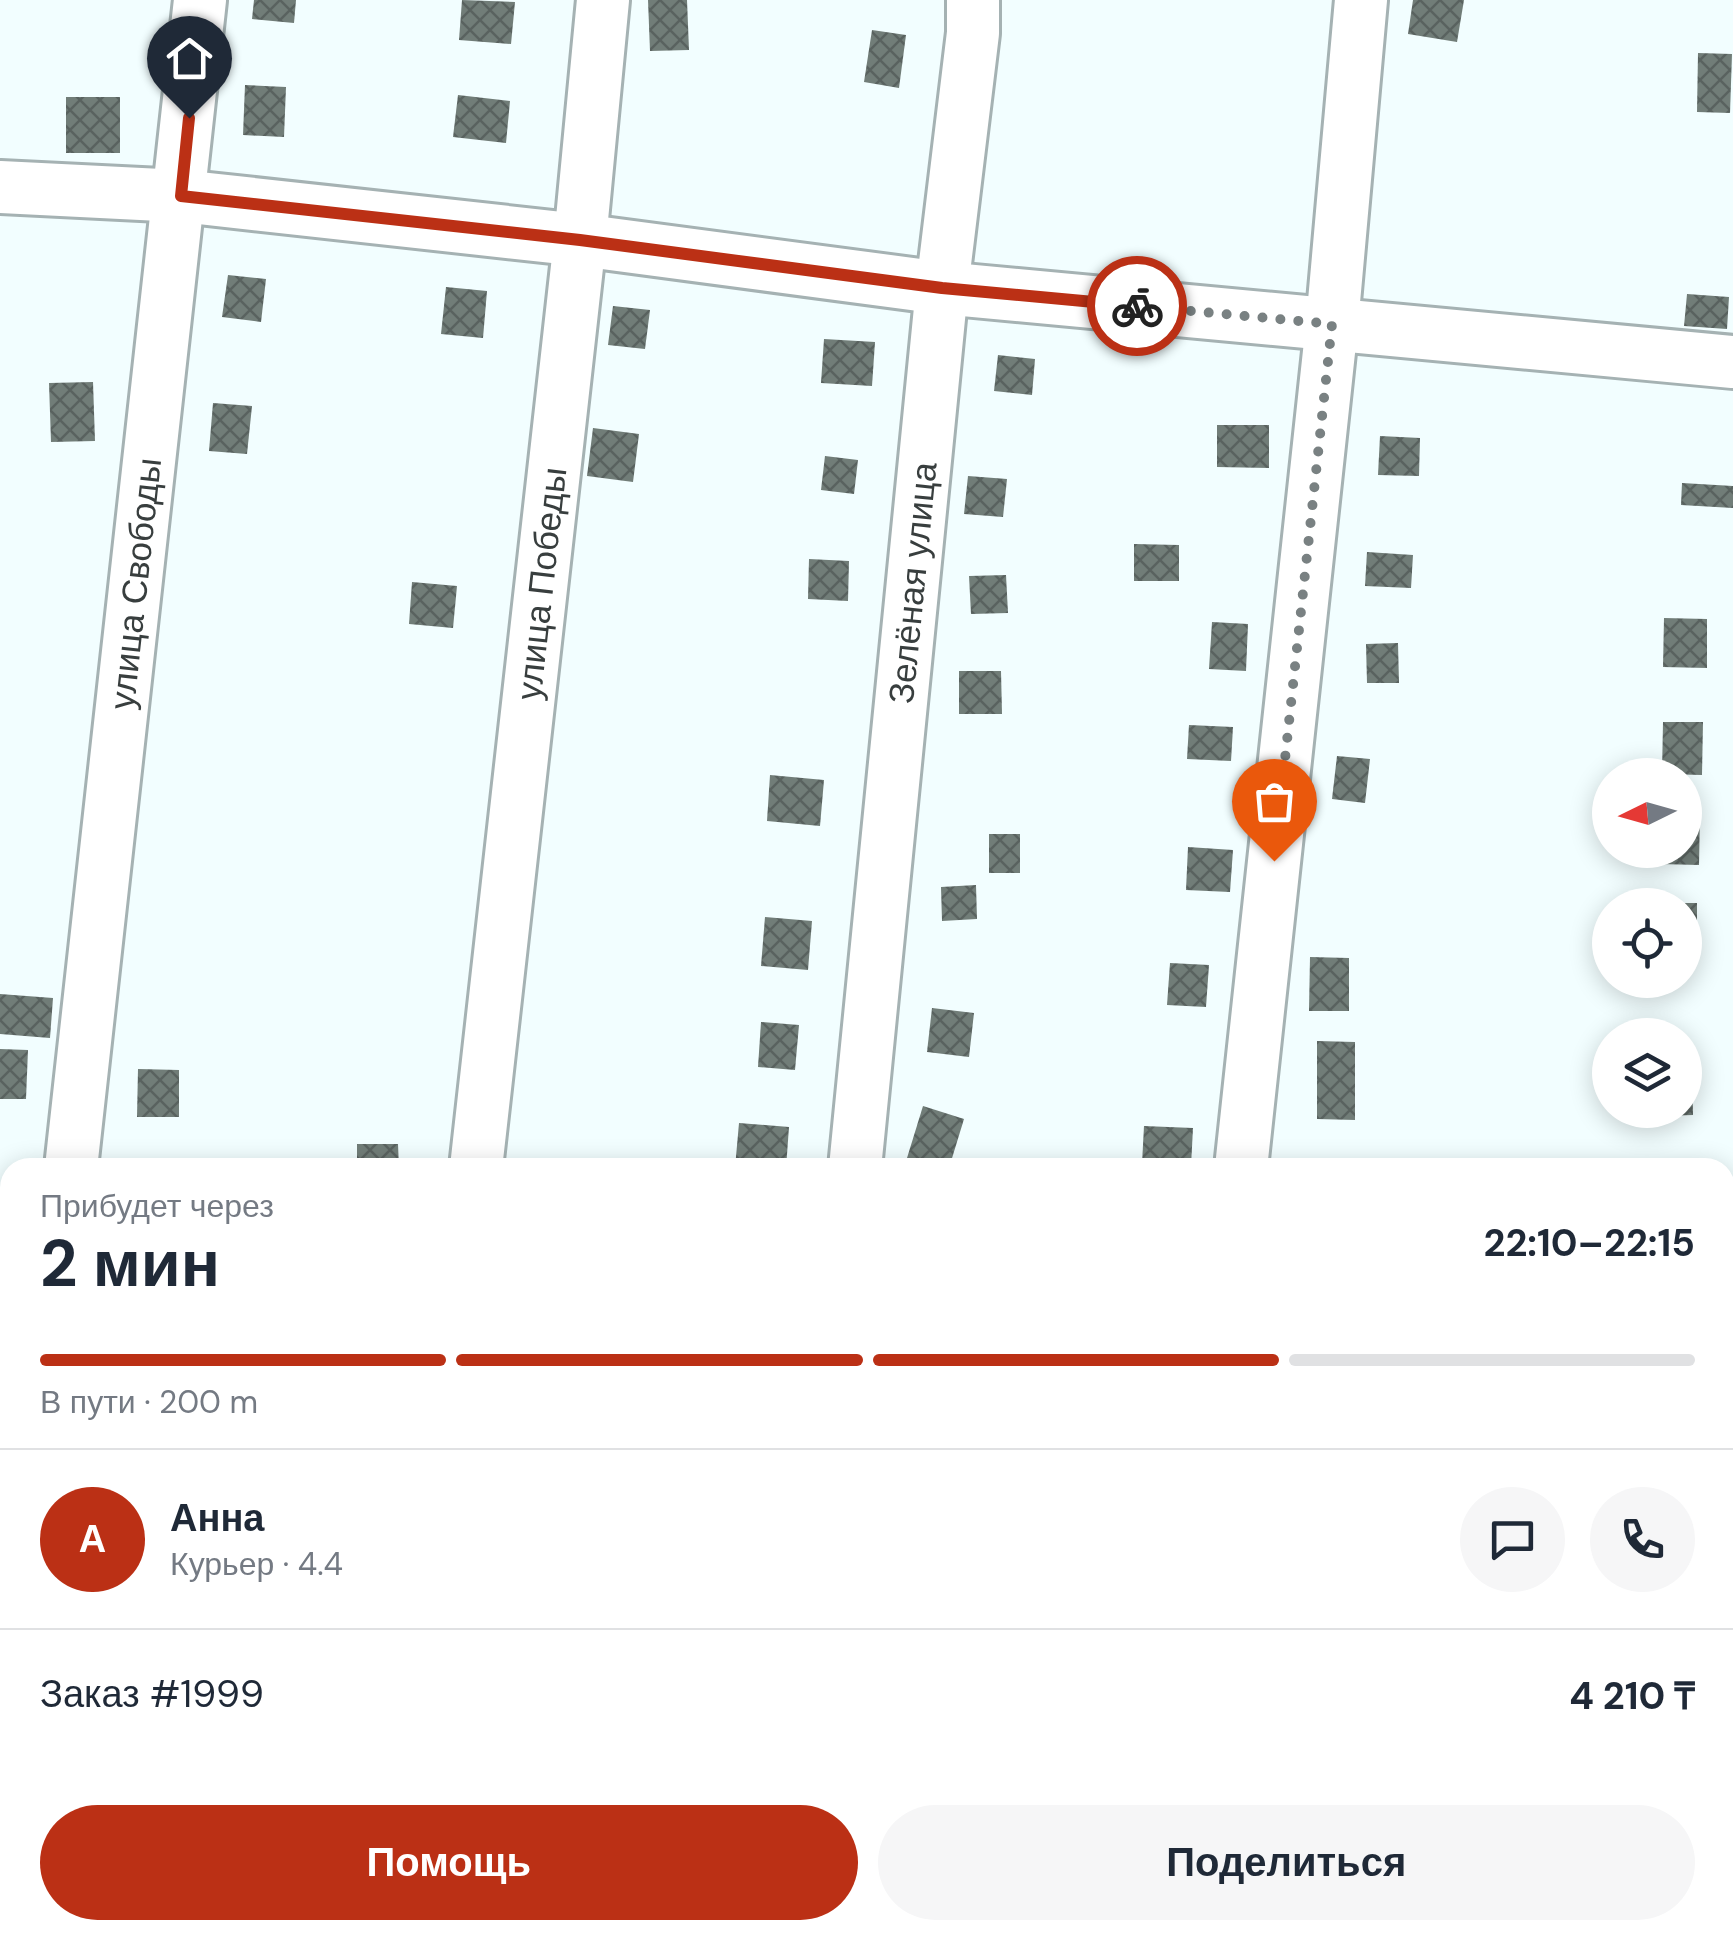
<!DOCTYPE html>
<html lang="ru">
<head>
<meta charset="utf-8">
<style>
	body { margin:0; font-family:"DM Sans",sans-serif; background:#f6f6f7; color:#1f2937; height:100vh; display:flex; flex-direction:column; font-size:38px; white-space:nowrap }
	* { box-sizing:border-box; margin:0 }
	p { font-size:32px; color:#747a83 }
	.icon { flex:none; width:55px; height:55px; fill:none; stroke:currentColor; stroke-width:2; stroke-linecap:round; stroke-linejoin:round }
	.map { position:relative; flex:1; overflow:hidden }
	.details { position:absolute; left:0px; top:1158px; width:1735px; height:782px; display:flex; flex-direction:column; background:#fff; border-radius:30px 30px 0 0; box-shadow:0 5px 25px #0003 }
	.details>* { flex:none }
	.needle { width:65px; rotate:265deg }
	.buttons { position:absolute; left:1592px; top:758px; display:grid; gap:20px }
	.buttons a { display:grid; place-items:center; width:110px; height:110px; border-radius:50%; background:#fff; box-shadow:0 5px 25px #0003; font-size:50px }
	.pin { position:absolute; display:grid; place-items:center; width:85px; height:85px; color:#fff; margin:-102px -42px; border-radius:50% 50% 50% 0; rotate:-45deg; box-shadow:0 0 10px #0007 }
	.pin .icon { rotate:45deg }
	.courier { position:absolute; display:grid; place-items:center; width:100px; height:100px; margin:-50px; border:8px solid #bb3015; border-radius:50%; background:#fff; color:#222; box-shadow:0 2px 12px #0007 }
	.summary em { font-style:normal; font-weight:700 }
	.summary div { display:flex; flex-direction:column-reverse }
	.summary { display:flex; align-items:center; justify-content:space-between; height:170px; padding:0 40px }
	h1 { font-size:65px; font-weight:700; line-height:75px }
	.bar { display:grid; grid-template-columns:repeat(4,1fr); gap:15px 10px; align-content:center; height:120px; padding:0 40px }
	.bar i { height:12px; border-radius:8px; background:#e0e1e3 }
	.bar .active { background:#bb3015 }
	.bar p { grid-column:span 4 }
	.line { display:flex; align-items:center; gap:25px; padding:0 40px; border-top:2px solid #e0e1e3 }
	.line div { flex:1 }
	.round { display:grid; place-items:center; flex:none; width:105px; height:105px; border-radius:52px; background:#f6f6f7 }
	.button { display:flex; gap:20px; margin-top:auto; padding:20px 40px }
	.button a { flex:1; height:115px; border-radius:60px; background:#bb3015; color:#fff; font-size:40px; font-weight:700; line-height:115px; text-align:center }
	.button a+a { background:#f6f6f7; color:#1f2937 }
	.map>svg:first-child { display:block }
	.lines { fill:none; stroke-linecap:round; stroke-linejoin:round }
	.stream { stroke:#d6dff9; stroke-width:10 }
	.building { fill:url(#building-cross-hatch) }
	.minor-casing { stroke:#a5b2b3; stroke-width:58 }
	.minor { stroke:#fff; stroke-width:52 }
	.done { stroke:#798182; stroke-width:10; stroke-dasharray:0 18 }
	.route { stroke:#bb3015; stroke-width:12 }
	.labels { text-anchor:middle; dominant-baseline:central; stroke-width:10; stroke-linejoin:round; paint-order:stroke }
	.street-label { font-size:35px; fill:#383e3e; stroke:#fff }
</style>
</head>
<body>
<div class="map">
<svg width="1733" height="1939" viewBox="0 0 1733 1939">
	<defs>
		<pattern id="building-cross-hatch" width="8" height="8" patternUnits="userSpaceOnUse" patternTransform="scale(2.5)"><rect width="8" height="8" fill="#717d78"/><path d="M0 0l8 8M0 8l8-8" fill="none" stroke="#59625f"/></pattern>
	</defs>
	<rect width="100%" height="100%" fill="#f2feff"/>
	<g class="lines">
		<g class="stream">
			<path d="M0 1478 10 1486"/>
			<path d="M554 1930 565 1939"/>
		</g>
	</g>
	<g class="building">
		<path d="M254 0H296L294 23 252 19Z"/>
		<path d="M462 0 515 2 511 44 459 40Z"/>
		<path d="M648 0H687L689 50 650 51Z"/>
		<path d="M1413 0H1464L1457 42 1408 34Z"/>
		<path d="M872 30 906 35 899 88 864 82Z"/>
		<path d="M1698 53 1732 54 1730 113 1697 112Z"/>
		<path d="M245 85 286 87 284 137 243 135Z"/>
		<path d="M458 95 510 101 506 143 453 137Z"/>
		<rect x="66" y="97" width="54" height="56"/>
		<path d="M228 275 266 279 261 322 222 317Z"/>
		<path d="M446 287 487 291 483 338 441 334Z"/>
		<path d="M1687 294 1729 297 1727 329 1684 326Z"/>
		<path d="M613 306 650 310 645 349 608 345Z"/>
		<path d="M824 339 875 342 872 386 821 383Z"/>
		<path d="M998 355 1035 359 1032 395 994 391Z"/>
		<path d="M93 382 95 441 51 442 49 383Z"/>
		<path d="M213 403 252 406 247 454 209 451Z"/>
		<path d="M1217 425H1269V468L1217 467Z"/>
		<path d="M593 428 639 434 633 482 587 476Z"/>
		<path d="M1380 436 1420 438 1419 476 1378 475Z"/>
		<path d="M825 456 858 460 854 494 821 490Z"/>
		<path d="M968 476 1007 479 1003 517 964 514Z"/>
		<path d="M1682 483 1733 486V508L1681 505Z"/>
		<path d="M1134 544 1179 545V581H1134Z"/>
		<path d="M1367 552 1413 555 1411 588 1365 586Z"/>
		<path d="M809 559 849 561 848 601 808 599Z"/>
		<path d="M1006 575 1008 613 971 614 969 576Z"/>
		<path d="M412 582 457 586 453 628 409 624Z"/>
		<path d="M1664 618 1707 619V668L1663 667Z"/>
		<path d="M1212 622 1248 624 1246 671 1209 669Z"/>
		<path d="M1398 643 1399 683H1367L1366 644Z"/>
		<path d="M959 671H1001L1002 714H959Z"/>
		<path d="M1663 722H1703L1702 775 1662 774Z"/>
		<path d="M1189 725 1233 727 1231 761 1187 759Z"/>
		<path d="M1337 756 1370 759 1365 803 1332 799Z"/>
		<path d="M770 775 824 780 820 826 767 821Z"/>
		<path d="M1685 812H1700L1699 865 1659 864V850H1685Z"/>
		<rect x="989" y="834" width="31" height="39"/>
		<path d="M1188 847 1233 850 1230 892 1186 890Z"/>
		<path d="M976 885 977 919 942 921 941 887Z"/>
		<path d="M1685 903H1697V946L1685 947Z"/>
		<path d="M765 917 812 921 808 970 761 966Z"/>
		<path d="M1310 957 1349 958V1011H1309Z"/>
		<path d="M1170 963 1209 965 1206 1007 1167 1005Z"/>
		<path d="M0 994 53 998 50 1038 0 1034Z"/>
		<path d="M932 1008 974 1013 969 1057 927 1052Z"/>
		<path d="M761 1022 799 1025 795 1070 758 1067Z"/>
		<path d="M1317 1041 1355 1042V1120L1317 1119Z"/>
		<path d="M0 1049 28 1050 26 1099H0Z"/>
		<path d="M138 1069 179 1070V1117H137Z"/>
		<path d="M1685 1069H1692L1693 1115 1631 1117V1110H1685Z"/>
		<path d="M923 1106 964 1119 949 1168 907 1158Z"/>
		<path d="M739 1123 789 1127 786 1168H735Z"/>
		<path d="M1144 1126 1193 1128 1191 1166 1142 1164Z"/>
		<path d="M357 1144H398L399 1168H357Z"/>
		<path d="M121 1159 172 1161V1168H121Z"/>
	</g>
	<g class="lines">
		<g class="minor-casing">
			<g id="minor">
				<path d="M0 187 181 196 580 240 942 288 1733 362"/>
				<path id="s1" d="M71 1168 200 0"/>
				<path id="s2" d="M476 1168 580 240 603 0"/>
				<path id="s3" d="M855 1168 942 288 973 33V0"/>
				<path d="M1241 1168 1332 324 1361 0"/>
				<path d="M1725 1522 1733 1344"/>
				<path d="M1722 1930V1939"/>
				<path d="M1156 1939 1157 1930"/>
			</g>
		</g>
		<use href="#minor" class="minor"/>
	</g>
	<g class="lines">
		<path class="done" d="M1137 306 1332 324 1274 861"/>
		<path class="route" d="M189 118 181 196 580 240 942 288 1137 306"/>
	</g>
	<g class="labels">
		<g class="street-label">
			<text stroke="none"><textPath href="#s1" startOffset="588">улица Свободы</textPath></text>
			<text stroke="none"><textPath href="#s2" startOffset="588">улица Победы</textPath></text>
			<text stroke="none"><textPath href="#s3" startOffset="588">Зелёная улица</textPath></text>
		</g>
	</g>
</svg>
<div class="buttons">
<a><svg class="needle" viewBox="-14 -14 28 28"><path d="M0-13l5 13h-10z" fill="#e53935"/><path d="M0 13l5-13h-10z" fill="#747a83"/></svg></a>
<a><svg class="icon" aria-label="locate" viewBox="0 0 24 24"><circle cx="12" cy="12" r="6"/><path d="M12 2v4M12 18v4M2 12h4M18 12h4"/></svg></a>
<a><svg class="icon" aria-label="layers" viewBox="0 0 24 24"><path d="M12 4l9 5-9 5-9-5zM3 14l9 5 9-5"/></svg></a>
</div>
<div class="pin" style="left:1274px;top:861px;background:#ea580c"><svg class="icon" aria-label="bag" viewBox="0 0 24 24"><path d="M5 8h14l-1 12H6zM9 8a3 3 0 0 1 6 0"/></svg></div>
<div class="pin" style="left:189px;top:118px;background:#1f2937"><svg class="icon" aria-label="home" viewBox="0 0 24 24"><path d="M3 11l9-7 9 7M6 9v11h12V9"/></svg></div>
<div class="courier" style="left:1137px;top:306px"><svg class="icon" aria-label="bike" viewBox="0 0 24 24"><circle cx="6" cy="16" r="4"/><circle cx="18" cy="16" r="4"/><path d="M6 16l4-8h5l3 8M10 8l3 8H6M13 5h3"/></svg></div>
<section class="details">
<div class="summary"><div><h1>2 мин</h1><p>Прибудет через</p></div><em>22:10–22:15</em></div>
<div class="bar"><i class="active"></i><i class="active"></i><i class="active"></i><i></i><p>В пути · 200 m</p></div>
<div class="line" style="height:180px"><b class="round" style="background:#bb3015;color:#fff">А</b><div><b>Анна</b><p>Курьер · 4.4</p></div><a class="round"><svg class="icon" aria-label="chat" viewBox="0 0 24 24"><path d="M4 5h16v11H9l-5 4z"/></svg></a><a class="round"><svg class="icon" aria-label="phone" viewBox="0 0 24 24"><path d="M5 4h4l2 5-3 2q2 4 5 5l2-3 5 2v4C11 20 4 13 5 4z"/></svg></a></div>
<div class="line" style="height:130px"><div>Заказ #1999</div><b>4 210 ₸</b></div>
<div class="button"><a>Помощь</a><a>Поделиться</a></div>
</section>
</div>
</body>
</html>
